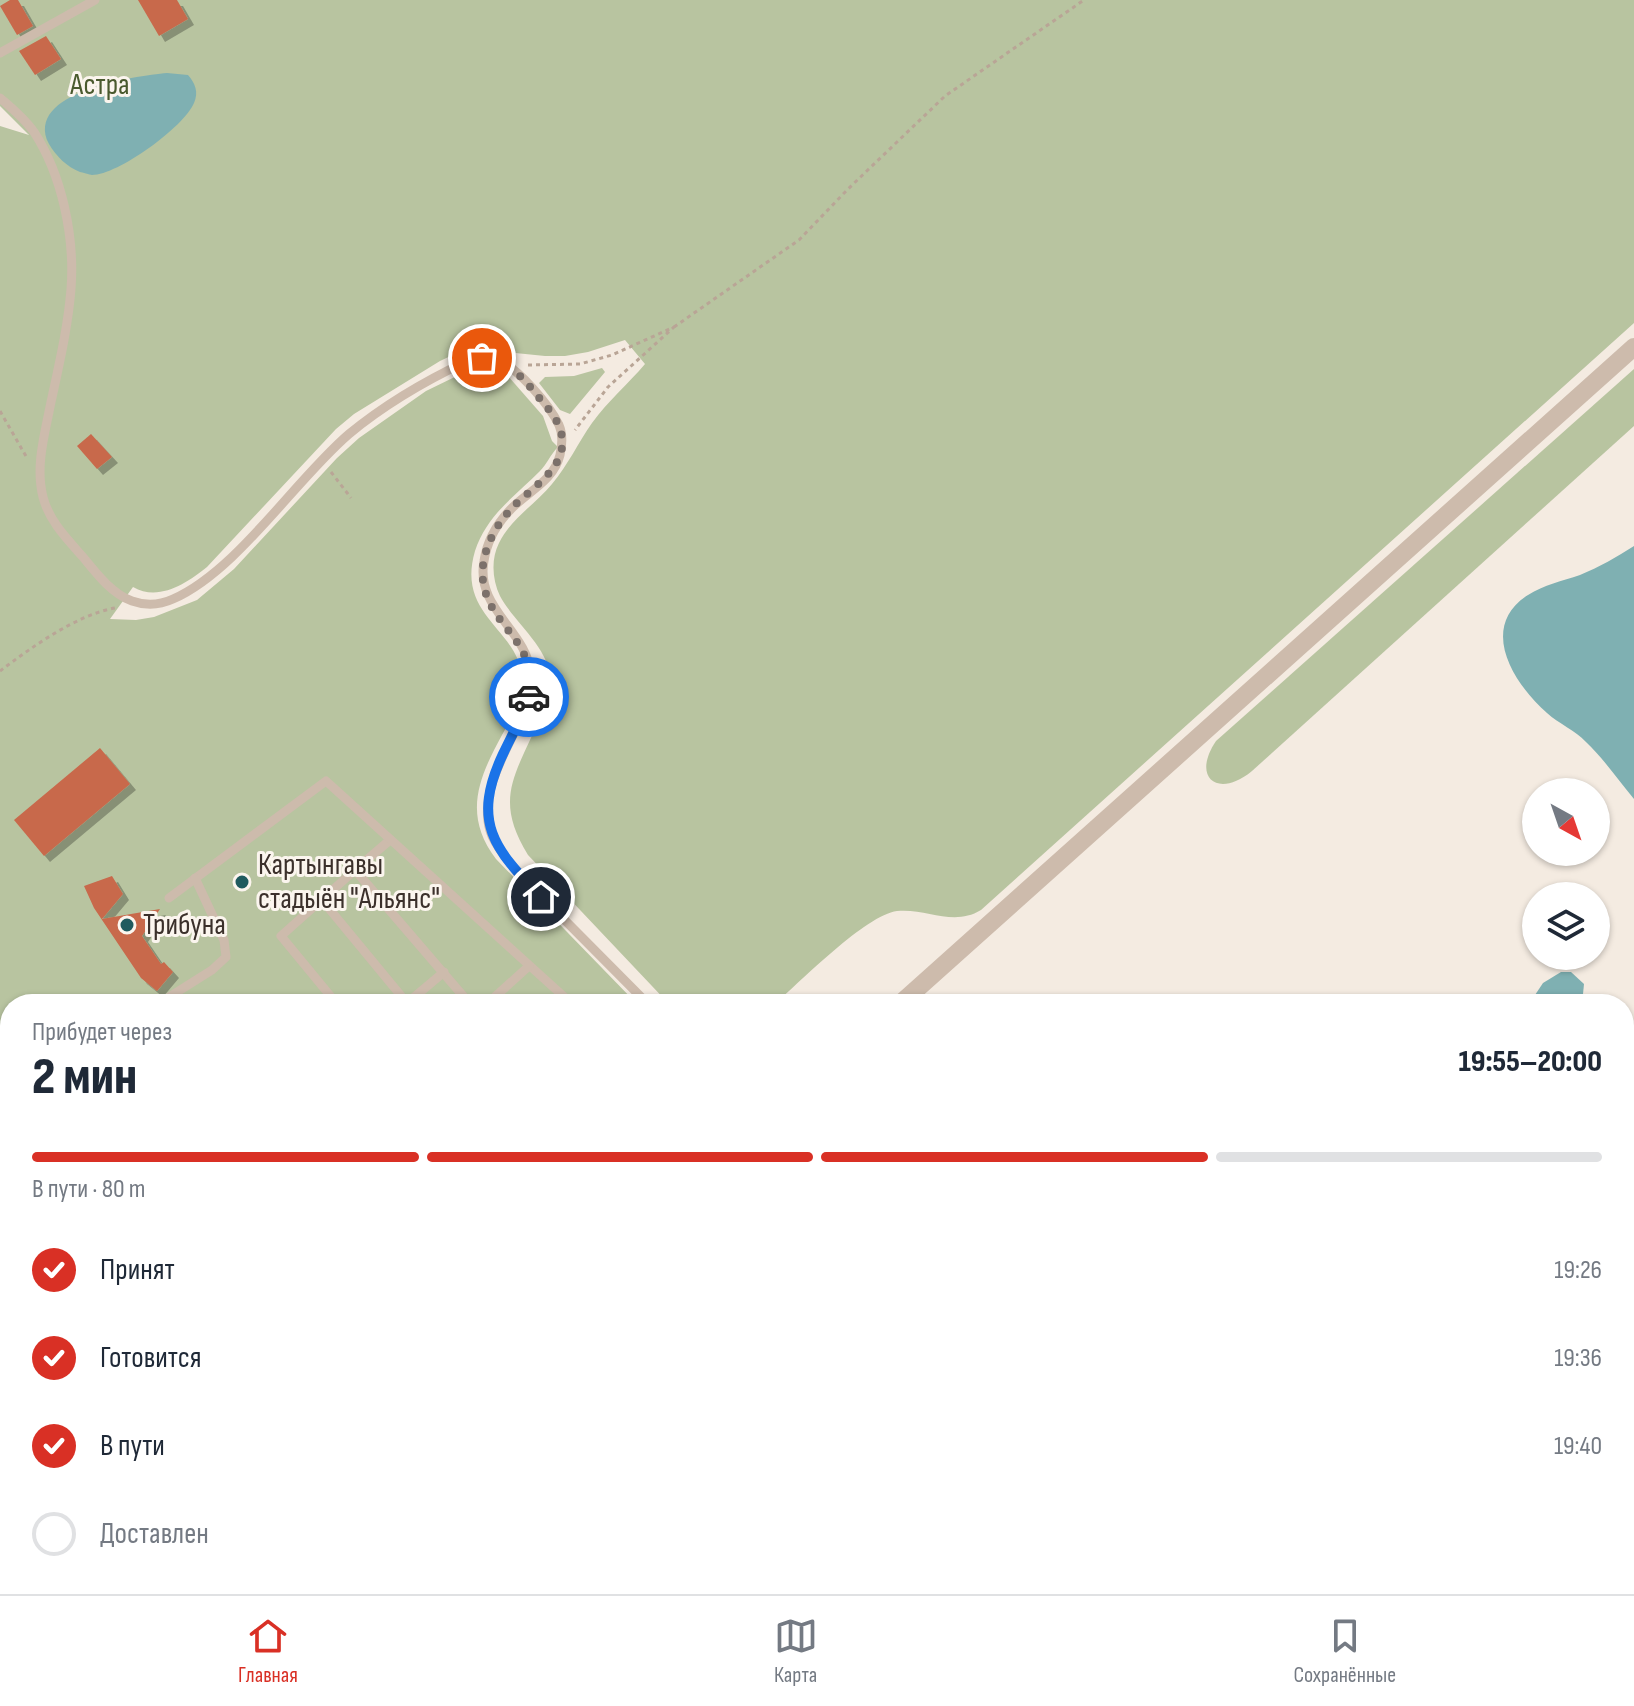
<!DOCTYPE html>
<html lang="ru">
<head>
<meta charset="utf-8">
<style>
	body { margin:0; font-family:"Sofia Sans Condensed",sans-serif; background:#f2f2f3; color:#1f2937; height:100vh; display:flex; flex-direction:column; font-size:30px; white-space:nowrap }
	* { box-sizing:border-box; margin:0 }
	p { font-size:26px; color:#747a83 }
	.icon { flex:none; width:44px; height:44px; fill:none; stroke:currentColor; stroke-width:2; stroke-linecap:round; stroke-linejoin:round }
	.map { position:relative; flex:1; overflow:hidden }
	.side { position:absolute; left:0px; top:994px; width:1634px; height:600px; display:flex; flex-direction:column; background:#fff; border-radius:32px 32px 0 0; box-shadow:0 2px 6px #0004 }
	.side>* { flex:none }
	.needle { width:52px; rotate:140deg }
	.buttons { position:absolute; left:1522px; top:778px; display:grid; gap:16px }
	.buttons a { display:grid; place-items:center; width:88px; height:88px; border-radius:50%; background:#fff; box-shadow:0 2px 6px #0004; font-size:40px }
	.pin { position:absolute; display:grid; place-items:center; width:68px; height:68px; color:#fff; margin:-34px; border:4px solid #fff; border-radius:50%; box-shadow:0 2px 8px #0007 }
	.courier { position:absolute; display:grid; place-items:center; width:80px; height:80px; margin:-40px; border:6px solid #1a73e8; border-radius:50%; background:#fff; color:#222; box-shadow:0 2px 10px #0007 }
	.overview em { font-style:normal; font-weight:800 }
	.overview div { display:flex; flex-direction:column-reverse }
	.overview { display:flex; align-items:center; justify-content:space-between; height:136px; padding:0 32px }
	h1 { font-size:52px; font-weight:800; line-height:60px }
	.bar { display:grid; grid-template-columns:repeat(4,1fr); gap:12px 8px; align-content:center; height:96px; padding:0 32px }
	.bar i { height:10px; border-radius:6px; background:#e0e1e3 }
	.bar .on { background:#d93025 }
	.bar p { grid-column:span 4 }
	ol { padding:0 32px; list-style:none }
	li { display:flex; align-items:center; gap:24px; height:88px }
	li p { margin-inline-start:auto }
	li .icon { padding:8px; border-radius:50%; background:#d93025; color:#fff; stroke-width:4 }
	li:last-child { color:#747a83 }
	li i { width:44px; height:44px; border:4px solid #e0e1e3; border-radius:50% }
	.menu { display:flex; justify-content:space-around; align-items:center; height:112px; border-top:2px solid #e0e1e3; background:#fff; font-size:22px; color:#747a83 }
	.menu a { display:grid; justify-items:center; gap:4px }
	.menu .on { color:#d93025 }
	.map>svg:first-child { display:block }
	.green { fill:#b8c4a0 }
	.water { fill:#7fb0b2 }
	.building { fill:#c8694b; filter:url(#shadow) }
	.lines { fill:none; stroke-linecap:round; stroke-linejoin:round }
	.path { stroke:#b9a596; stroke-width:3; stroke-dasharray:4 4; stroke-linecap:butt }
	.lane { stroke:#cdbbac; stroke-width:9 }
	.street { stroke:#cdbbac; stroke-width:18 }
	.done { stroke:#7c716b; stroke-width:8; stroke-dasharray:0 14.4 }
	.route { stroke:#1a73e8; stroke-width:10 }
	.poi-dot { fill:#1f5a5e; stroke:#fbf5ee; stroke-width:3 }
	.labels { text-anchor:middle; dominant-baseline:central; stroke-width:6; stroke-linejoin:round; paint-order:stroke }
	.park-label { font-size:30px; fill:#4a5a2e; stroke:#fbf5ee }
	.poi-label { font-size:30px; fill:#3b302b; stroke:#fbf5ee; text-anchor:start }
</style>
</head>
<body>
<div class="map">
<svg width="1634" height="1594" viewBox="0 0 1634 1594">
	<defs>
		<filter id="shadow"><feDropShadow dx="6" dy="6" stdDeviation="0" flood-color="#0004"/></filter>
	</defs>
	<rect width="100%" height="100%" fill="#f4ebe1"/>
	<g class="green">
		<path d="M0 0H1634V323L981 910C953 927 927 908 897 911 866 915 801 981 775 1004H669L528 855C495 801 513 778 537 725 544 711 549 700 550 685 554 651 514 623 500 596 492 579 491 559 499 543 511 518 536 504 552 484 568 465 578 443 592 423 608 401 628 384 645 364L625 340 588 352 565 356H545L476 349 459 352 440 361 354 414 336 429 207 567C187 583 159 602 133 587L110 619 136 620 154 617 197 600 234 569 337 458 359 438 426 391 465 372 481 368 487 363 492 368 508 376 543 416 552 441 558 447C550 455 547 464 540 471 514 497 487 515 475 551 455 619 524 630 522 683 521 702 511 719 502 735 478 779 463 815 496 859L637 1004H10V1584H234L223 1594H0V126L29 135 0 106Z"/>
		<path d="M602 368 605 372 570 414 560 410 539 383 545 377 574 376Z"/>
		<path d="M1634 369V426L1252 771C1218 799 1191 778 1216 741Z"/>
		<path d="M1366 1584H1518L1526 1594H1354Z"/>
	</g>
	<g class="water">
		<path d="M167 73 188 75C195 83 199 92 194 103 184 127 118 175 92 175 90 175 82 172 80 172 67 167 56 156 49 144 23 92 135 76 167 73Z"/>
		<path d="M1634 546V799C1618 780 1604 759 1586 742 1575 730 1559 724 1547 713 1513 683 1478 627 1528 595 1544 585 1562 581 1580 575 1599 567 1617 557 1634 546Z"/>
		<path d="M1561 972H1571L1584 984 1582 1004H1529L1543 983Z"/>
		<path d="M1624 1044 1634 1054V1182L1624 1178Z"/>
		<path d="M797 1584H867L857 1594H799Z"/>
	</g>
	<g class="building">
		<path d="M10 0H18L33 26 17 35 0 6Z"/>
		<path d="M138 0H177L188 19 159 36Z"/>
		<path d="M46 36 61 59 35 75 19 51Z"/>
		<path d="M91 434 112 457 97 469 77 446Z"/>
		<path d="M100 748 130 784 44 856 14 820Z"/>
		<path d="M112 876 123 894 102 919 160 909 142 936 161 964 164 962 173 972 157 991 141 978 94 908 84 886Z"/>
	</g>
	<g class="lines">
		<g class="path">
			<path d="M674 327 799 240 848 189 945 96 1084 0"/>
			<path d="M528 365 580 364 612 355 674 327 608 387 575 430"/>
			<path d="M0 411 27 458"/>
			<path d="M331 472 351 498"/>
			<path d="M0 671C32 647 76 615 115 608"/>
		</g>
		<g class="lane">
			<path d="M0 53 95 0"/>
			<path d="M0 98C12 108 25 119 34 132 62 175 75 237 71 289 68 327 59 365 51 402 45 433 35 466 43 497 49 521 67 539 83 557 96 573 112 594 132 601 146 606 160 605 173 599 237 571 295 480 349 434 384 405 427 380 467 361 477 359 487 357 497 360 518 367 550 406 559 425 563 434 562 446 560 455 554 480 529 491 512 508 498 522 487 541 484 561 475 609 528 631 531 675 533 693 524 711 517 727 502 758 477 801 492 836 499 851 510 863 520 875L648 1004"/>
			<path d="M390 840 355 870 470 1004"/>
			<path d="M169 898 326 781 572 1004"/>
			<path d="M322 900 407 1003"/>
			<path d="M158 1004 212 970 226 957 224 940 195 878"/>
			<path d="M337 1004 281 936 355 870"/>
			<path d="M406 1004 444 972"/>
			<path d="M487 1004 529 966"/>
			<path d="M314 1584 323 1594"/>
			<path d="M429 1584 438 1594"/>
			<path d="M718 1594 729 1584"/>
			<path d="M1070 1594 1084 1584"/>
		</g>
		<g class="street">
			<path d="M900 1004 1634 347"/>
			<path d="M236 1594 247 1584"/>
		</g>
	</g>
	<g class="lines">
		<path class="done" d="M482 358C507 361 521 375 536 394 544 404 553 413 558 424 576 463 534 485 512 508 494 527 480 554 483 581 489 628 539 640 529 697"/>
		<path class="route" d="M529 697C522 717 512 735 503 754 471 822 494 849 541 897"/>
	</g>
	<g class="poi-dot">
		<circle cx="242" cy="882" r="8"/>
		<circle cx="127" cy="925" r="8"/>
	</g>
	<g class="labels">
		<g class="park-label">
			<text x="100" y="85">Астра</text>
		</g>
		<g class="poi-label">
			<text x="258" y="865">Картынгавы<tspan x="258" dy="34">стадыён "Альянс"</tspan></text>
			<text x="143" y="925">Трибуна</text>
		</g>
	</g>
</svg>
<div class="buttons">
<a><svg class="needle" viewBox="-14 -14 28 28"><path d="M0-13l5 13h-10z" fill="#e53935"/><path d="M0 13l5-13h-10z" fill="#747a83"/></svg></a>
<a><svg class="icon" aria-label="layers" viewBox="0 0 24 24"><path d="M12 4l9 5-9 5-9-5zM3 14l9 5 9-5"/></svg></a>
</div>
<div class="pin" style="left:482px;top:358px;background:#ea580c"><svg class="icon" aria-label="bag" viewBox="0 0 24 24"><path d="M5 8h14l-1 12H6zM9 8a3 3 0 0 1 6 0"/></svg></div>
<div class="pin" style="left:541px;top:897px;background:#1f2937"><svg class="icon" aria-label="home" viewBox="0 0 24 24"><path d="M3 11l9-7 9 7M6 9v11h12V9"/></svg></div>
<div class="courier" style="left:529px;top:697px"><svg class="icon" aria-label="car" viewBox="0 0 24 24"><path d="M5 17H2v-5l4-1 3-4h7l3 4 3 1v5h-3M9 17h6M6 11h13"/><circle cx="7" cy="17" r="2"/><circle cx="17" cy="17" r="2"/></svg></div>
<section class="side">
<div class="overview"><div><h1>2 мин</h1><p>Прибудет через</p></div><em>19:55–20:00</em></div>
<div class="bar"><i class="on"></i><i class="on"></i><i class="on"></i><i></i><p>В пути · 80 m</p></div>
<ol>
<li><svg class="icon" aria-label="check" viewBox="0 0 24 24"><path d="M5 12l5 5 9-10"/></svg>Принят<p>19:26</p></li>
<li><svg class="icon" aria-label="check" viewBox="0 0 24 24"><path d="M5 12l5 5 9-10"/></svg>Готовится<p>19:36</p></li>
<li><svg class="icon" aria-label="check" viewBox="0 0 24 24"><path d="M5 12l5 5 9-10"/></svg>В пути<p>19:40</p></li>
<li><i></i>Доставлен</li>
</ol>
</section>
</div>
<nav class="menu">
<a class="on"><svg class="icon" aria-label="home" viewBox="0 0 24 24"><path d="M3 11l9-7 9 7M6 9v11h12V9"/></svg>Главная</a>
<a><svg class="icon" aria-label="map" viewBox="0 0 24 24"><path d="M3 6l6-2 6 2 6-2v14l-6 2-6-2-6 2zM9 4v14M15 6v14"/></svg>Карта</a>
<a><svg class="icon" aria-label="saved" viewBox="0 0 24 24"><path d="M7 4h10v16l-5-4-5 4z"/></svg>Сохранённые</a>
</nav>
</body>
</html>
